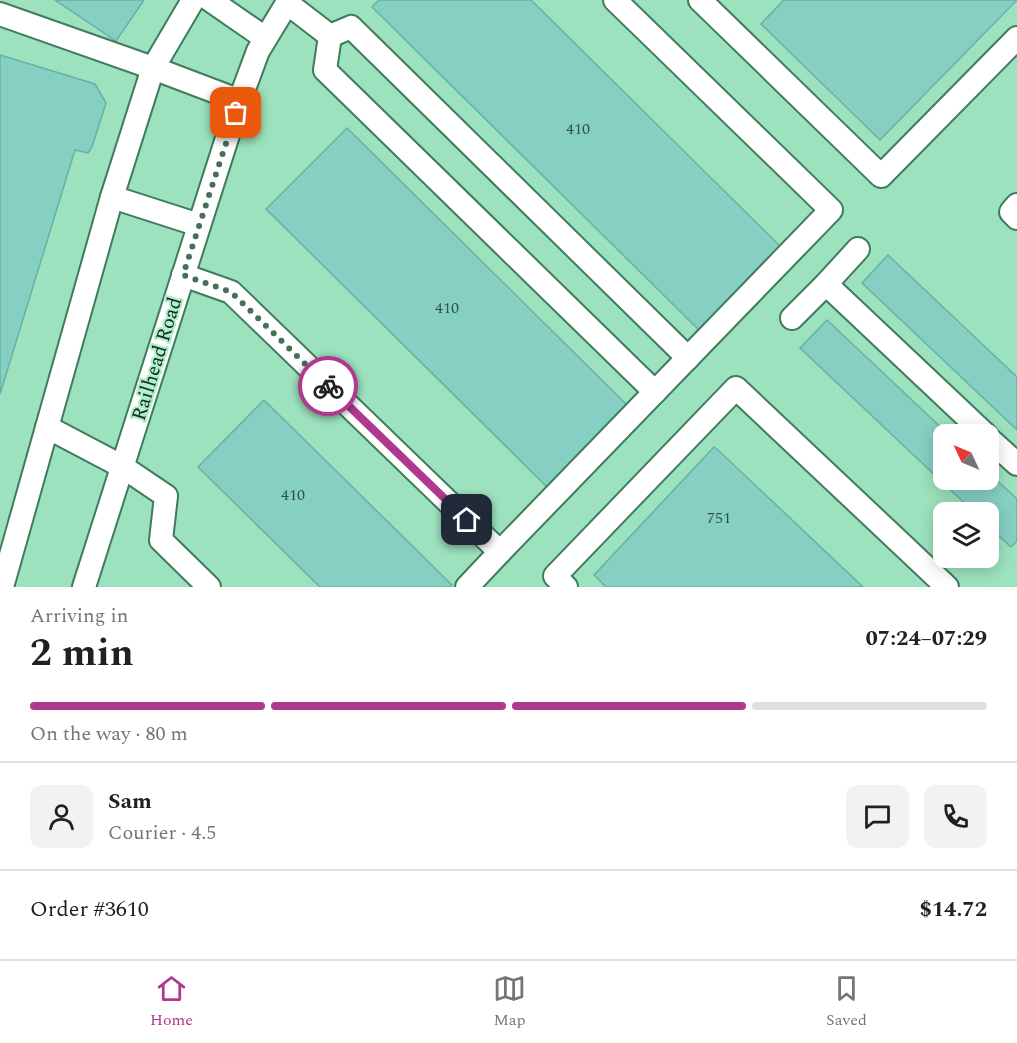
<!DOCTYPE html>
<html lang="en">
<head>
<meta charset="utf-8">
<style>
	body { margin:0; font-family:Spectral,serif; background:#f2f2f2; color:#202124; height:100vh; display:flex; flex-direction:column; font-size:22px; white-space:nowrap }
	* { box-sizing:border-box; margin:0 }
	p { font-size:20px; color:#757577 }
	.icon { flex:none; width:33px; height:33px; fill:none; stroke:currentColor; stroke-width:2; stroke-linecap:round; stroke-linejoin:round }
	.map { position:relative; height:587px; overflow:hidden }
	.drawer { display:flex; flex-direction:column; background:#fff; flex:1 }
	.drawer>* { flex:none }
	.needle { width:39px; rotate:314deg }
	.tools { position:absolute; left:933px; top:424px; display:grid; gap:12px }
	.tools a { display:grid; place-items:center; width:66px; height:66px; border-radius:12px; background:#fff; box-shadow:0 3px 15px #0003; font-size:30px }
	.pin { position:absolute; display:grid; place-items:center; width:51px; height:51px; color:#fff; margin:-26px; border-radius:12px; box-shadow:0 3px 9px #0006 }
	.courier { position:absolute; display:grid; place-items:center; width:60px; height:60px; margin:-30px; border:4px solid #b03990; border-radius:50%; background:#fff; color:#222; box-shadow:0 2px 8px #0007 }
	.headline em { font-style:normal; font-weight:700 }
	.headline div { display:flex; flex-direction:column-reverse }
	.headline { display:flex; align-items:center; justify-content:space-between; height:102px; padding:0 30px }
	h1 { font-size:39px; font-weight:700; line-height:45px }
	.bar { display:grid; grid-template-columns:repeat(4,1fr); gap:9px 6px; align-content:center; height:72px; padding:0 30px }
	.bar i { height:8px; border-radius:4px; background:#e0e0e0 }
	.bar .on { background:#b03990 }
	.bar p { grid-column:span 4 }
	.line { display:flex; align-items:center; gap:15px; padding:0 30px; border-top:2px solid #e0e0e0 }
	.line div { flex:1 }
	.round { display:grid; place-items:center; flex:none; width:63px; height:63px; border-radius:12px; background:#f2f2f2 }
	.tabs { display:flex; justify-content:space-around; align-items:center; height:84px; border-top:2px solid #e0e0e0; background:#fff; font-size:16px; color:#757577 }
	.tabs a { display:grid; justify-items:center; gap:3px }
	.tabs .on { color:#b03990 }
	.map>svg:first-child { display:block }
	.built { fill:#9de2be; fill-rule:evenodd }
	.building { fill:#85d0c2; stroke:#67b1a3; stroke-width:1.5 }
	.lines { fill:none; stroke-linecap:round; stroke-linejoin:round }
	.minor-casing { stroke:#407b5e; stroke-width:26 }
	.minor { stroke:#fff; stroke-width:22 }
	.done { stroke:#496f5b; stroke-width:6; stroke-dasharray:0 10.8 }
	.route { stroke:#b03990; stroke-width:8 }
	.labels { text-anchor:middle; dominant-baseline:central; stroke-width:4.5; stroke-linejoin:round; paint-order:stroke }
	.number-label { font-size:16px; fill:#2f5447 }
	.street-label { font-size:20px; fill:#122b1e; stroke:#afedcb }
</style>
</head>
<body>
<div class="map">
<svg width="1017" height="587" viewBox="0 0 1017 587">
	<rect width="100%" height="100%" fill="#afedcb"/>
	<path class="built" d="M0 0H1017V587H0ZM944 435H988V480H944ZM944 513H988V558H944Z"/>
	<g class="building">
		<path d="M55 0H144L116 41Z"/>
		<path d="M379 0H531L785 251 703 334 372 7Z"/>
		<path d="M784 0H1017L880 140 761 24Z"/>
		<path d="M0 55 95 84 106 103 92 147 88 153 75 150 0 394Z"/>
		<path d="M347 128 628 406 548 488 266 209Z"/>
		<path d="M888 255 1017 377V430L862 283Z"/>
		<path d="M827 320 949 435H944V480H988V472L1017 499V541L1011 547 988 526V513H975L800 348Z"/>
		<path d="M264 400 452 585 450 587H320L198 467Z"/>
		<path d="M714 447 718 450 863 587H606L594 575Z"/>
	</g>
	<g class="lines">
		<g class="minor-casing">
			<g id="minor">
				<path d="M210 0 265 38"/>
				<path d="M700 0 881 176 1017 38"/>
				<path d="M287 3 330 36 325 70 655 392"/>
				<path d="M0 14 153 68 193 0"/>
				<path d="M330 36 351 27 688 358"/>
				<path d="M112 197 199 225"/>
				<path d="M1017 205 1011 212 1017 218"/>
				<path d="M183 275 231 292 500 552 467 587"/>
				<path d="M826 284 858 249"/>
				<path d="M792 318 826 284 986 435"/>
				<path d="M47 427 123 467 166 496 161 540 209 587"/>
				<path d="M988 438 1017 464"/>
				<path d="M500 552 831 210 615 0"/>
				<path d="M2 587 112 197 153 68 240 101"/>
				<path d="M84 587 235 113 258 51 289 0"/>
				<path d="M566 587 555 576 736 388 947 587"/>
			</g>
		</g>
		<use href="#minor" class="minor"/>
	</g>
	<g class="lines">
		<path class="done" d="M236 113 183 275 231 292 328 386"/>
		<path class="route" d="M328 386 467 520"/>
	</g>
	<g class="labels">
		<g class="number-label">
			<text x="578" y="129">410</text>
			<text x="447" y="308">410</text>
			<text x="293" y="495">410</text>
			<text x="719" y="518">751</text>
		</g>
		<g class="street-label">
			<text transform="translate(157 359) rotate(-73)">Railhead Road</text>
		</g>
	</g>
</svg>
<div class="tools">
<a><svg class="needle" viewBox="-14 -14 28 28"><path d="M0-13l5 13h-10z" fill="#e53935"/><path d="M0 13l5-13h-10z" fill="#757577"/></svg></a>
<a><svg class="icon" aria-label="layers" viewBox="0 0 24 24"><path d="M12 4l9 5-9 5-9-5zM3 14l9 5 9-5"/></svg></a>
</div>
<div class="pin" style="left:236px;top:113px;background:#ea580c"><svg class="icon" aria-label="bag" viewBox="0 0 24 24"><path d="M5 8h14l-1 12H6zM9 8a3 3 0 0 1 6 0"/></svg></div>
<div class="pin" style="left:467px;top:520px;background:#1f2937"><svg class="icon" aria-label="home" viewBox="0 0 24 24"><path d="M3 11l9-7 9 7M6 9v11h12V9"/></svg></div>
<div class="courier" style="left:328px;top:386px"><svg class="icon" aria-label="bike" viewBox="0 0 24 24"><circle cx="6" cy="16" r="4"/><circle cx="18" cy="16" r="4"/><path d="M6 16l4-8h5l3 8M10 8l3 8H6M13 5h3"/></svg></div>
</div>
<section class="drawer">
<div class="headline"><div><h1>2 min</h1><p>Arriving in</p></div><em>07:24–07:29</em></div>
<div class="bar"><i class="on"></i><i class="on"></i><i class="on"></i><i></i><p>On the way · 80 m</p></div>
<div class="line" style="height:108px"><a class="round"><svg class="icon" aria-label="person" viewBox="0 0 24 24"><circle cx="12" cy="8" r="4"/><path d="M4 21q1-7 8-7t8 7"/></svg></a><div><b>Sam</b><p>Courier · 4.5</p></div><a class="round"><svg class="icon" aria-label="chat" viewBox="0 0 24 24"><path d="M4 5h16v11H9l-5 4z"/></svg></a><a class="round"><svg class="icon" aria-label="phone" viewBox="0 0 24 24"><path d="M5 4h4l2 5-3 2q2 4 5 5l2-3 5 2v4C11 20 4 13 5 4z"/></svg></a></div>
<div class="line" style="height:78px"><div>Order #3610</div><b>$14.72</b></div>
</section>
<nav class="tabs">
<a class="on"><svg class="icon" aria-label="home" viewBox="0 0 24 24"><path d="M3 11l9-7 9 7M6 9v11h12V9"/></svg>Home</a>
<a><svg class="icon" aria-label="map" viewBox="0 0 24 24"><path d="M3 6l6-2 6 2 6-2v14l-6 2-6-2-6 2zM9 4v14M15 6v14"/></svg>Map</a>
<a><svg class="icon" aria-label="saved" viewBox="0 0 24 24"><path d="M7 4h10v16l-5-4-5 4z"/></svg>Saved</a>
</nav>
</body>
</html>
